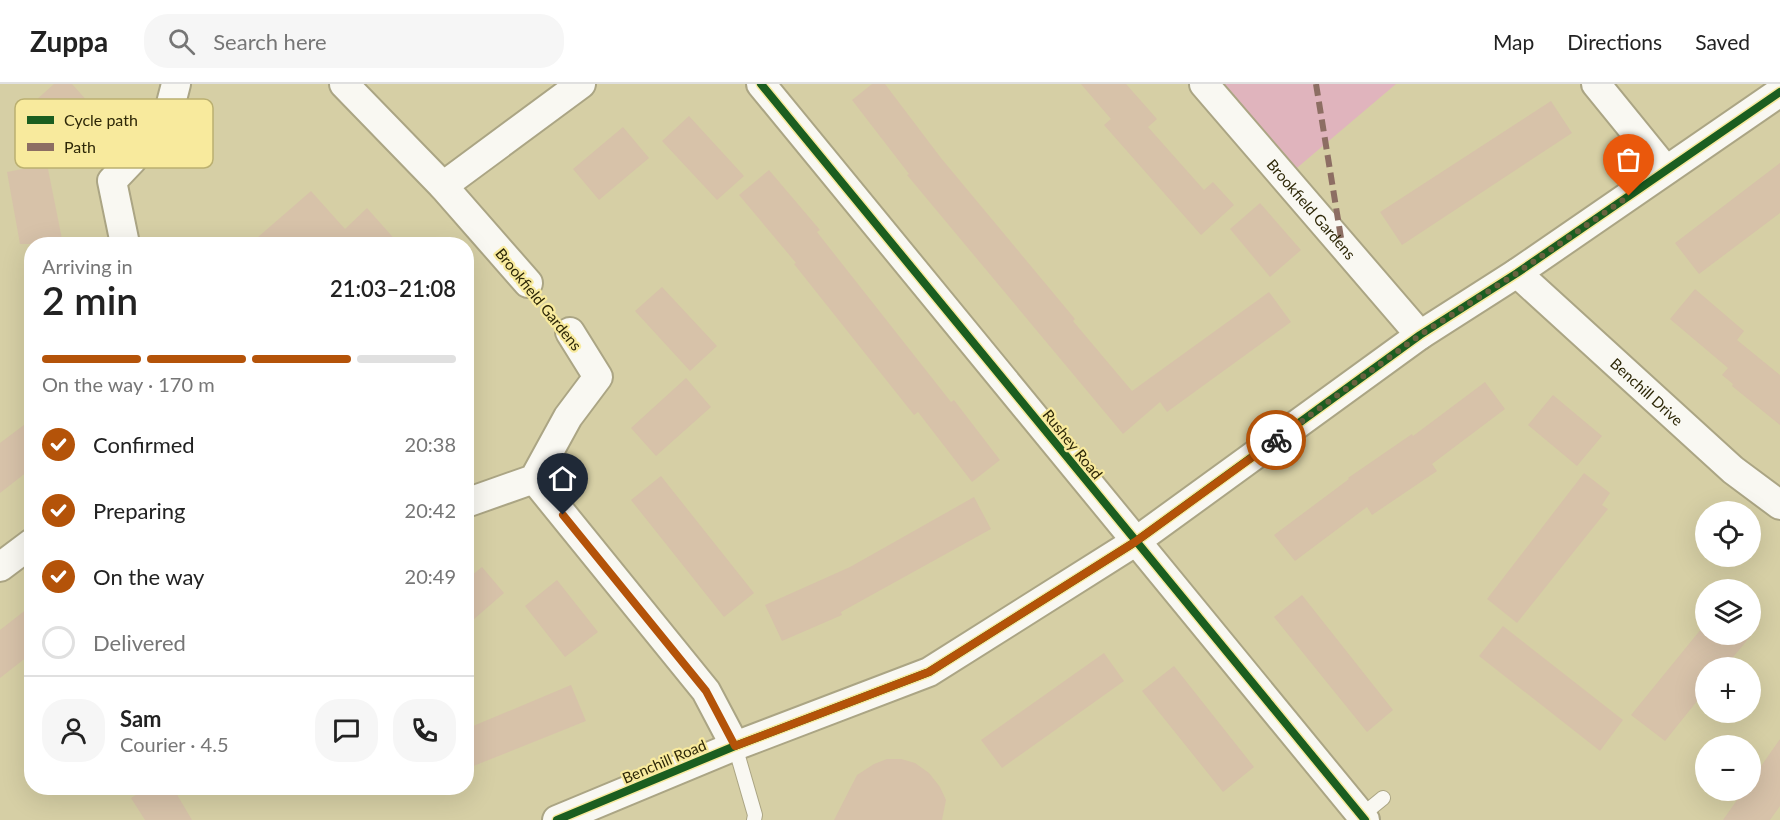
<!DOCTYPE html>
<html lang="en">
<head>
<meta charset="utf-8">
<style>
	body { margin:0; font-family:Lato,sans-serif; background:#f6f6f6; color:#222; height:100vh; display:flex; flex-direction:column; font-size:22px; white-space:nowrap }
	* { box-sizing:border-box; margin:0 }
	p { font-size:20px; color:#767676 }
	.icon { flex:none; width:33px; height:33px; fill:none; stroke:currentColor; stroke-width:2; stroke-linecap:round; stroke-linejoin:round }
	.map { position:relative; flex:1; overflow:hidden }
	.drawer { position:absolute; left:24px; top:153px; width:450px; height:558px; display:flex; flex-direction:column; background:#fff; border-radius:24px; box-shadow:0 6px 24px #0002 }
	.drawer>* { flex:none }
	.tools { position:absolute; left:1695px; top:417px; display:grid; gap:12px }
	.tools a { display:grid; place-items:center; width:66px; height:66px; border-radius:50%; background:#fff; box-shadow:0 6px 24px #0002; font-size:30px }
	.pin { position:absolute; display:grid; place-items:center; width:51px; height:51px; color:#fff; margin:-62px -26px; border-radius:50% 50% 50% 0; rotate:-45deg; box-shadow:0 0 6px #0007 }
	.pin .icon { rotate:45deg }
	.courier { position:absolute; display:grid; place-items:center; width:60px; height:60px; margin:-30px; border:4px solid #b45309; border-radius:50%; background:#fff; color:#222; box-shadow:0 2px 8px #0007 }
	.headline em { font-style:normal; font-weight:600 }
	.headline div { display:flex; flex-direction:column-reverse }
	.headline { display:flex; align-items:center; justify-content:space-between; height:102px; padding:0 18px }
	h1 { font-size:39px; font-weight:600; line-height:45px }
	.bar { display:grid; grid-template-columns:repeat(4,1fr); gap:9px 6px; align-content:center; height:72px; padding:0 18px }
	.bar i { height:8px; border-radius:4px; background:#e0e0e0 }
	.bar .current { background:#b45309 }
	.bar p { grid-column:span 4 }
	.line { display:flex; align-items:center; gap:15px; padding:0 18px; border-top:2px solid #e0e0e0 }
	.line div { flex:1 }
	.round { display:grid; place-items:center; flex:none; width:63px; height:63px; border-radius:24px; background:#f6f6f6 }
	ol { padding:0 18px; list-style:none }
	li { display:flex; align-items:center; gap:18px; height:66px }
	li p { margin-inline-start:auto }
	li .icon { padding:6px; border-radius:50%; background:#b45309; color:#fff; stroke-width:4 }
	li:last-child { color:#767676 }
	li i { width:33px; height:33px; border:3px solid #e0e0e0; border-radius:50% }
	header { display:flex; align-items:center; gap:36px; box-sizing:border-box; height:84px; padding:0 30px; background:#fff; border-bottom:2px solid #e0e0e0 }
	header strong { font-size:28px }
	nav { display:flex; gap:33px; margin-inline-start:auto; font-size:21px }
	.search { width:420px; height:54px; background:#f6f6f6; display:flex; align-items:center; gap:15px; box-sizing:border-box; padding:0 21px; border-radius:24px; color:#767676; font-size:22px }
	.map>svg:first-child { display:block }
	.park { fill:#e0b4bd }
	.building { fill:#d7c2a9 }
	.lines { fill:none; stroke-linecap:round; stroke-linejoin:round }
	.lane-casing { stroke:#aba584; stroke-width:16 }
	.street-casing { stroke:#aba584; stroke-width:32 }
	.lane { stroke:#f9f8f2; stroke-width:14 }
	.street { stroke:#f9f8f2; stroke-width:28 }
	.quiet { stroke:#8d6e63; stroke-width:6; stroke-dasharray:12 6; stroke-linecap:butt }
	.cycleway-casing { stroke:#f8ea9d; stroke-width:11 }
	.cycleway { stroke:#1b5e20; stroke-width:8 }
	.done { stroke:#68623e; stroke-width:6; stroke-dasharray:0 10.8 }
	.route { stroke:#b45309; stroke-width:8 }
	.labels { text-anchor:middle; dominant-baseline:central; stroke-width:4.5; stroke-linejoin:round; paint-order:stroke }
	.street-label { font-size:15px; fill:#2d2707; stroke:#f8ea9d }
	.key { fill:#f8ea9d; stroke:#bbb070; stroke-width:1.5 }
	.key-label { font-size:16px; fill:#2d2707 }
</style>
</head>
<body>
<header>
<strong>Zuppa</strong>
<div class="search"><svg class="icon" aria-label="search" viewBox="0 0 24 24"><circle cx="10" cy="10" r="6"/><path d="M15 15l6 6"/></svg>Search here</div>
<nav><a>Map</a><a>Directions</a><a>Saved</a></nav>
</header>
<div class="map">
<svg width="1780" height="736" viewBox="0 0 1780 736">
	<rect width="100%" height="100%" fill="#d6cfa5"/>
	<path class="park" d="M1203 0H1396L1285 94Z"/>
	<g class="building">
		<path d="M54 0H72L89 19 40 63 15 35Z"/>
		<path d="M872 0H885L941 74 1075 235 1073 237 1132 307 1269 208 1291 238 1167 328 1160 318 1123 350 907 91 909 90 852 16Z"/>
		<path d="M1081 0H1126L1157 35 1148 43 1204 106 1213 98 1234 121 1201 151 1104 41 1111 35Z"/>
		<path d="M1551 17 1572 49 1402 161 1380 128Z"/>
		<path d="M689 32 744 92 717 116 662 57Z"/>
		<path d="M623 43 649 74 599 116 573 85Z"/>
		<path d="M1780 79V129L1699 190 1675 159Z"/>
		<path d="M47 80 63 160H20L7 88Z"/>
		<path d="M769 86 820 146 817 148 951 318 954 316 1000 376 972 398 918 328 914 331 794 180 796 179 739 111Z"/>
		<path d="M311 107 345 145 367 124 399 160H250Z"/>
		<path d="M1260 119 1301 166 1270 193 1230 145Z"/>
		<path d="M662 203 717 262 690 287 635 227Z"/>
		<path d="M1695 205 1744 247 1737 256 1780 291V341L1732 302 1733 300 1722 291 1728 284 1670 235Z"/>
		<path d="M686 294 711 323 656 372 631 344Z"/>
		<path d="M1485 298 1505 325 1432 380 1437 387 1372 431 1367 423 1295 477 1274 451 1349 395 1348 394 1412 350 1413 352Z"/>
		<path d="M1553 311 1602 352 1577 382 1528 341Z"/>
		<path d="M32 335V384L0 409V359Z"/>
		<path d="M1584 389 1610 409 1602 421 1608 425 1517 539 1487 515Z"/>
		<path d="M661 392 754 509 724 533 631 416Z"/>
		<path d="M974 413 991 445 841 528 842 531 782 557 765 521 850 483Z"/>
		<path d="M482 483 504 509 466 542V496Z"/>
		<path d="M557 496 598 548 565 573 525 522Z"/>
		<path d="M1302 511 1393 626 1367 648 1274 533Z"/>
		<path d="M32 521V569L0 594V546Z"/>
		<path d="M1750 535 1759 542 1724 584H1706V606L1665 657 1631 631 1706 539V550H1750Z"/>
		<path d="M1503 542 1623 636 1600 667 1479 572Z"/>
		<path d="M1104 569 1124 597 1002 684 981 656Z"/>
		<path d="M1174 582 1254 683 1223 708 1142 607Z"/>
		<path d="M571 601 586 637 466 685V645Z"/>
		<path d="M1780 655V722L1770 736H1723L1744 706H1750V698Z"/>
		<path d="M887 675H901L915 679 929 689 940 703 946 716 942 736H834L857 691 874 680Z"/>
		<path d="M148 704H173L192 736H145L131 714Z"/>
	</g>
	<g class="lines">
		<g class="lane-casing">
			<g id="lane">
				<path d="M735 662 755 731 754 736"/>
				<path d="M1361 732 1383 714"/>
			</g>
		</g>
		<g class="street-casing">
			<g id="street">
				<path d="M344 0 443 102 528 199"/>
				<path d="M761 0 1365 736"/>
				<path id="s1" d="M1204 0 1420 251"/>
				<path d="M1596 0 1666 86"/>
				<path d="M168 31 176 0"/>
				<path d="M443 102 581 0"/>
				<path d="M125 160 112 97 132 76"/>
				<path id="s2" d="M1517 189 1733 386 1780 421"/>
				<path d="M534 395 706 607 735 662"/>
				<path d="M466 419 534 395 568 333 598 293 570 248"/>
				<path d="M0 483 32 459"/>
				<path d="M557 736 735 662 929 588 1135 458 1420 251 1517 189 1780 8"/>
			</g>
		</g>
		<use href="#lane" class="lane"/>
		<use href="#street" class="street"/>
		<path class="quiet" d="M1316 0 1342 160"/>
		<g class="cycleway-casing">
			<g id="cycleway">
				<path d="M761 0 1365 736"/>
				<path d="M557 736 735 662 929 588 1135 458 1420 251 1517 189 1780 8"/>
			</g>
		</g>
		<use href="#cycleway" class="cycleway"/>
	</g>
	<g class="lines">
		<path class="done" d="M1276 356 1420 251 1517 189 1629 112"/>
		<path class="route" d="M563 431 706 607 735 662 929 588 1135 458 1276 356"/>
	</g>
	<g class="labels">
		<g class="street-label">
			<text stroke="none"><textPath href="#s1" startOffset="165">Brookfield Gardens</textPath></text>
			<text transform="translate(539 215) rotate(51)">Brookfield Gardens</text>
			<text stroke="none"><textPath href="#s2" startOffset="176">Benchill Drive</textPath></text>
			<text transform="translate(1073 360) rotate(51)">Rushey Road</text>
			<text transform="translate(664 677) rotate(-23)">Benchill Road</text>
		</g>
	</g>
	<rect x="15" y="15" width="198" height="69" rx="9" class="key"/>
	<rect x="27" y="32" width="27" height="8" fill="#1b5e20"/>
	<rect x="27" y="59" width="27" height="8" fill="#8d6e63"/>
	<g class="key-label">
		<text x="64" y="42">Cycle path</text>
		<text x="64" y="69">Path</text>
	</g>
</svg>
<div class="tools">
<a><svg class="icon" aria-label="locate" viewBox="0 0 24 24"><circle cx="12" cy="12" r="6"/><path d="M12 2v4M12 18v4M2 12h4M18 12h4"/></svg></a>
<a><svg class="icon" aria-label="layers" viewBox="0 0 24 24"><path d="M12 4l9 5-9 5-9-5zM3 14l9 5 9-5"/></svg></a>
<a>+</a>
<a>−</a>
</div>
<div class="pin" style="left:1629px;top:112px;background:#ea580c"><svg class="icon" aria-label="bag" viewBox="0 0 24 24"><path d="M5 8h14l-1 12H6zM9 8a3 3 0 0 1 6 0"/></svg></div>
<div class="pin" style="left:563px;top:431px;background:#1f2937"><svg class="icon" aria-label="home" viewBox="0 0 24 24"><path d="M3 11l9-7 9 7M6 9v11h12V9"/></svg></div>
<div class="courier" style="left:1276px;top:356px"><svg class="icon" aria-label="bike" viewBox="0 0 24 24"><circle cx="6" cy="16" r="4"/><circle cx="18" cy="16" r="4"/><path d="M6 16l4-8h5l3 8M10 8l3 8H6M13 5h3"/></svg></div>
<section class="drawer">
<div class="headline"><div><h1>2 min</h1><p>Arriving in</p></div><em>21:03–21:08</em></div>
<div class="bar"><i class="current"></i><i class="current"></i><i class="current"></i><i></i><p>On the way · 170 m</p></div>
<ol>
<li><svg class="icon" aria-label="check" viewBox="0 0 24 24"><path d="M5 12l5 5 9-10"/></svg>Confirmed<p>20:38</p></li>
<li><svg class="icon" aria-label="check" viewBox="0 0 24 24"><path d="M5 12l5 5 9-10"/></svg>Preparing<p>20:42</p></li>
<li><svg class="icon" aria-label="check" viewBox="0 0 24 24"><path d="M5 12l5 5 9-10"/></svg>On the way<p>20:49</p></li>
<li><i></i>Delivered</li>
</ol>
<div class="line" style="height:108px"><a class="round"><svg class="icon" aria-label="person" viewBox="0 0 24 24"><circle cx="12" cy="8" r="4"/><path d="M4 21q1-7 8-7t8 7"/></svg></a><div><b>Sam</b><p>Courier · 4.5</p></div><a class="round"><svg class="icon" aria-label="chat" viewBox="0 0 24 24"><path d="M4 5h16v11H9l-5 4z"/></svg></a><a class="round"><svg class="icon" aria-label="phone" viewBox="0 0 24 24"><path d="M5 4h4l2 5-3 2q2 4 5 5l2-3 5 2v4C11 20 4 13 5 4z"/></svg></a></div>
</section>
</div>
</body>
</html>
